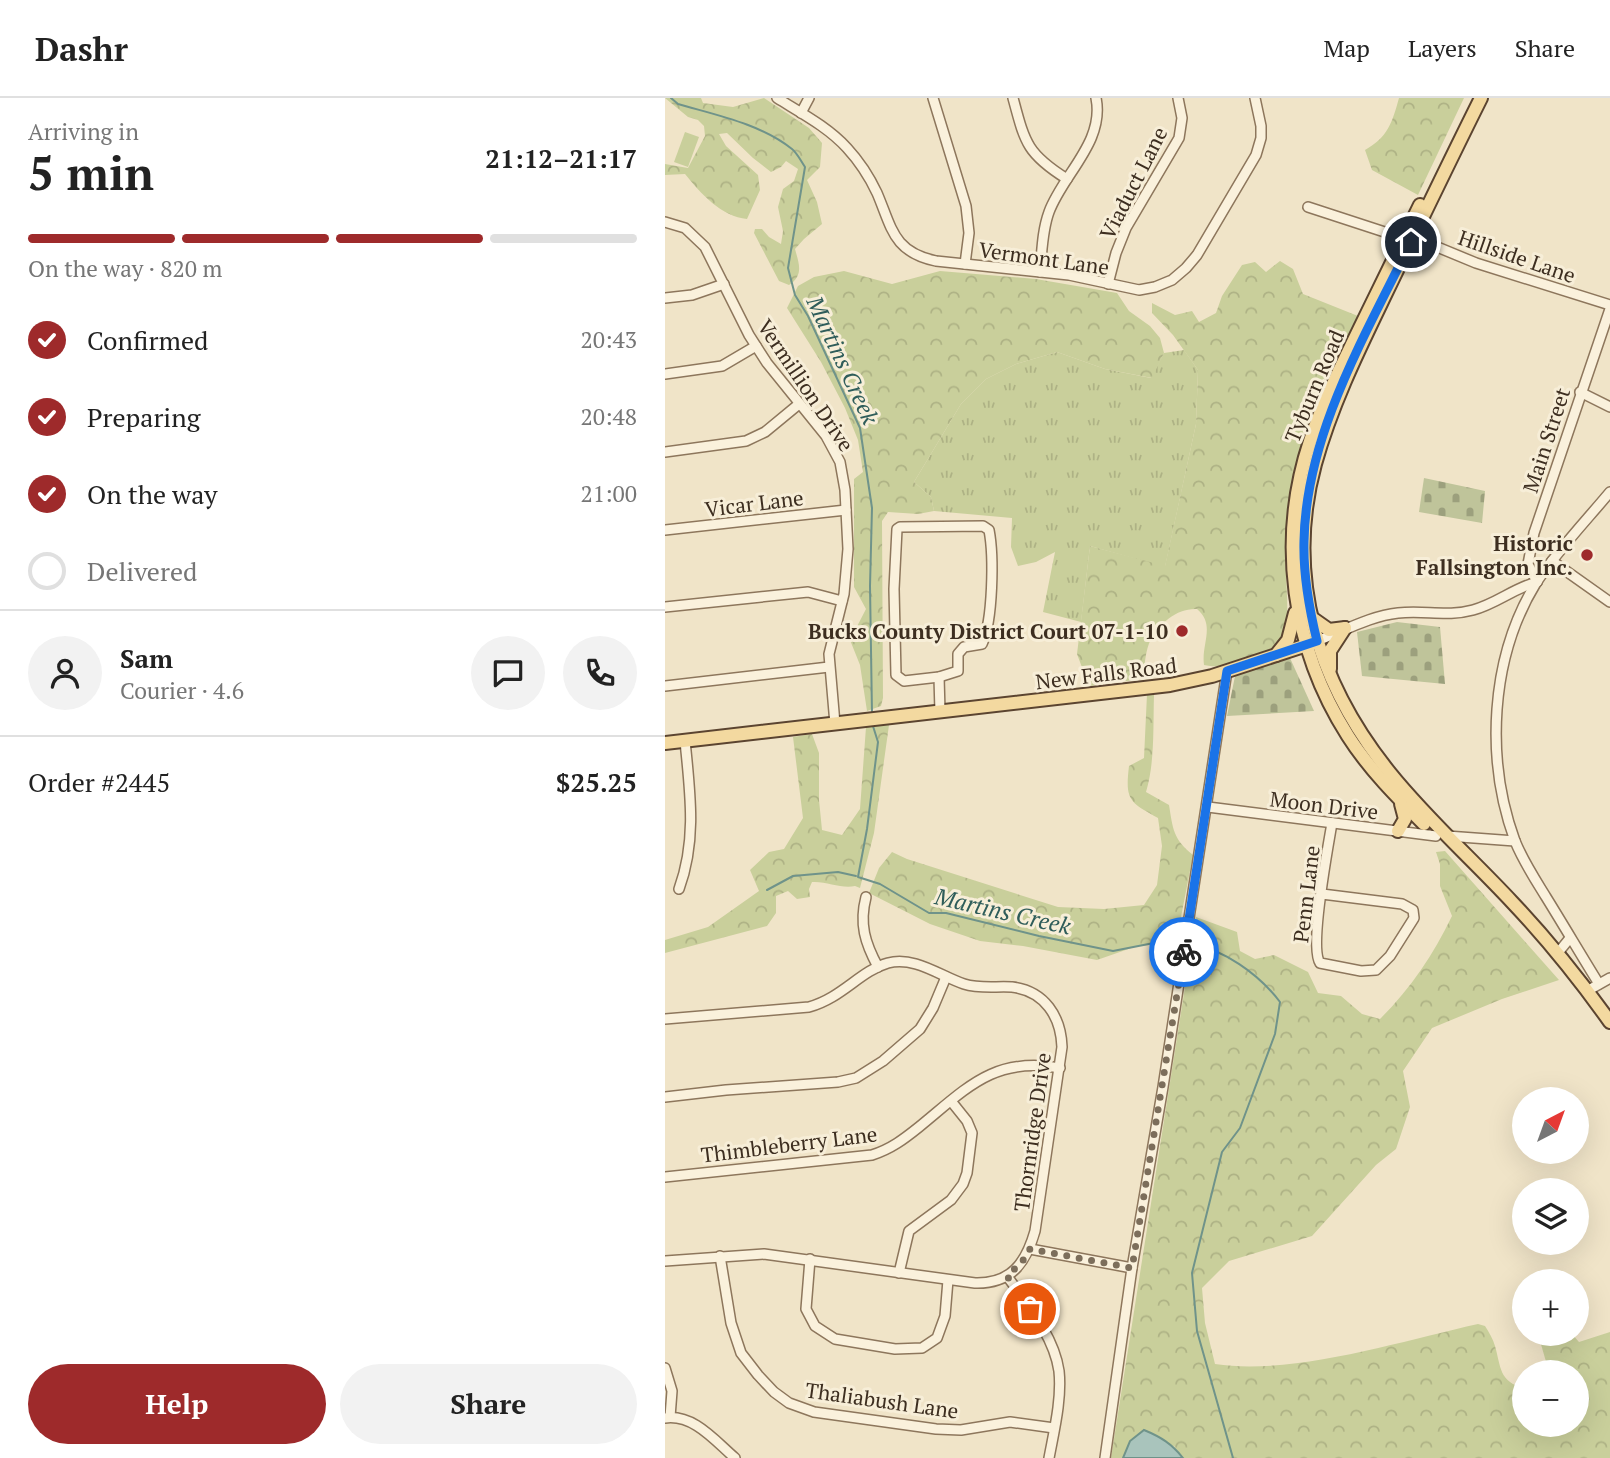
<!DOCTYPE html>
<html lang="en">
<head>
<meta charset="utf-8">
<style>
	body { margin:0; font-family:"PT Serif",serif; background:#f2f2f2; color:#222; height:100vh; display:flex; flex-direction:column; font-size:26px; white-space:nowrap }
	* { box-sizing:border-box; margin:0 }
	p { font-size:23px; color:#767676 }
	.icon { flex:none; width:38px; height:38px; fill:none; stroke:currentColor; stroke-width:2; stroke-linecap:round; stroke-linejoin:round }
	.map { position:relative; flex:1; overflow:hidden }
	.drawer { display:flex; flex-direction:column; background:#fff; width:665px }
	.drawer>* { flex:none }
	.needle { width:46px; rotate:41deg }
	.fabs { position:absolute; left:847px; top:989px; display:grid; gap:14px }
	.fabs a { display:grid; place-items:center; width:77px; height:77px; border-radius:50%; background:#fff; box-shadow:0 7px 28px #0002; font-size:35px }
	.pin { position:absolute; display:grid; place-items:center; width:60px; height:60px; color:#fff; margin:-30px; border:4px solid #fff; border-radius:50%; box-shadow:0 2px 7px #0007 }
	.courier { position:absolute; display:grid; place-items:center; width:70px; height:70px; margin:-35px; border:5px solid #1a73e8; border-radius:50%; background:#fff; color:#222; box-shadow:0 2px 9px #0007 }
	.overview em { font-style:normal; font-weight:800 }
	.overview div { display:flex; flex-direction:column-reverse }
	.overview { display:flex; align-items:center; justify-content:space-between; height:119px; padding:0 28px }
	h1 { font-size:46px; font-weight:800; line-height:52px }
	.bar { display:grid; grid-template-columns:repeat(4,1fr); gap:10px 7px; align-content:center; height:84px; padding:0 28px }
	.bar i { height:9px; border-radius:5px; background:#e0e0e0 }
	.bar .on { background:#9e2a2b }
	.bar p { grid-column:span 4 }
	.line { display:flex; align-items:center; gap:18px; padding:0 28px; border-top:2px solid #e0e0e0 }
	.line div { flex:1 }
	.round { display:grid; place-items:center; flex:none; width:74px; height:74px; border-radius:37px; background:#f2f2f2 }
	ol { padding:0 28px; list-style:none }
	li { display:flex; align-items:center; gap:21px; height:77px }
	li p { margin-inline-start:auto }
	li .icon { padding:7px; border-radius:50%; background:#9e2a2b; color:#fff; stroke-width:4 }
	li:last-child { color:#767676 }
	li i { width:38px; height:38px; border:4px solid #e0e0e0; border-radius:50% }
	.action { display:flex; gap:14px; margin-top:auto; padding:14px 28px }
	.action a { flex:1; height:80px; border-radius:42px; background:#9e2a2b; color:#fff; font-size:28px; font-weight:800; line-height:80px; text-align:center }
	.action a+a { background:#f2f2f2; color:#222 }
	header { display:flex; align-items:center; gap:42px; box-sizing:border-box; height:98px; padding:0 35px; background:#fff; border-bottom:2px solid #e0e0e0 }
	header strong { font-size:33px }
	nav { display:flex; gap:38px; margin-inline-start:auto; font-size:24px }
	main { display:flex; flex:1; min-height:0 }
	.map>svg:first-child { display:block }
	.grass { fill:url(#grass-tufts) }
	.forest { fill:url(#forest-crowns) }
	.cemetery { fill:url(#cemetery-stones) }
	.garden { fill:#c9cf9b }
	.water { fill:#a9c4bc; stroke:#6f938a; stroke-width:2 }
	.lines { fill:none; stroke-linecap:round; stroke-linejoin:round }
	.stream { stroke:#6f938a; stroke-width:2 }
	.minor-casing { stroke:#8d765c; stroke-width:12 }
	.major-casing { stroke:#5b4430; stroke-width:16 }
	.minor { stroke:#faf1dc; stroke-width:9 }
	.major { stroke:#f3d9a0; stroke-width:12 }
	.done { stroke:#7c6e5b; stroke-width:7; stroke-dasharray:0 12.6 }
	.route { stroke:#1a73e8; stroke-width:9 }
	.poi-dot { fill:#9e2a2b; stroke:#f7eed8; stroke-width:2.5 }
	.labels { text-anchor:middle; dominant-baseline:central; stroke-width:6; stroke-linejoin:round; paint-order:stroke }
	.street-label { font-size:21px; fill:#3d2e20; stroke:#f7eed8 }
	.poi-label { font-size:21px; font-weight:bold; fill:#3d2e20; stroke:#f7eed8; text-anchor:end }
	.water-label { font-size:23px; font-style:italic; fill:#2f5d5a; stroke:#f7eed8 }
</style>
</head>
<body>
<header>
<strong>Dashr</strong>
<nav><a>Map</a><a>Layers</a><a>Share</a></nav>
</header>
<main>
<section class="drawer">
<div class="overview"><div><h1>5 min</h1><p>Arriving in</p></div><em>21:12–21:17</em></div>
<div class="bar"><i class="on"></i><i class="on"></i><i class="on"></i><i></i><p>On the way · 820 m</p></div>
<ol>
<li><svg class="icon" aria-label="check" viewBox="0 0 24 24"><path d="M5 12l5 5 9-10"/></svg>Confirmed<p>20:43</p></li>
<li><svg class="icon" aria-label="check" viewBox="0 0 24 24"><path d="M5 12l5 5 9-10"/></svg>Preparing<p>20:48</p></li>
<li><svg class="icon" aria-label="check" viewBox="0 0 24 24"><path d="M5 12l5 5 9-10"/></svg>On the way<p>21:00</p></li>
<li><i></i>Delivered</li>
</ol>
<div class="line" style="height:126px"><a class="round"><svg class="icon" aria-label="person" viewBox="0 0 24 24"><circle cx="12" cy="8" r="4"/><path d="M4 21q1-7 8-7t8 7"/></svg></a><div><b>Sam</b><p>Courier · 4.6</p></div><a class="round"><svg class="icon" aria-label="chat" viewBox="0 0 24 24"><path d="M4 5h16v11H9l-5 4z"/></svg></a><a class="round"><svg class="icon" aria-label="phone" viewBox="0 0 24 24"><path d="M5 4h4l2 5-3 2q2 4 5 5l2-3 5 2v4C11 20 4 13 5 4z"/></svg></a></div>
<div class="line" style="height:91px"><div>Order #2445</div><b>$25.25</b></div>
<div class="action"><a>Help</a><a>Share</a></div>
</section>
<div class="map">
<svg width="945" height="1360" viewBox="0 0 945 1360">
	<defs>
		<pattern id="grass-tufts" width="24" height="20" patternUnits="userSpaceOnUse" patternTransform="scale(1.75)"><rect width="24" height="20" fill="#c9cf9b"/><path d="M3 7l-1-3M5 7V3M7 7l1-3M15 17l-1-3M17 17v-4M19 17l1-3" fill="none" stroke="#aeb285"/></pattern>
		<pattern id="forest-crowns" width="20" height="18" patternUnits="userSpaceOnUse" patternTransform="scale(1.75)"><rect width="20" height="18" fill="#c9cf9b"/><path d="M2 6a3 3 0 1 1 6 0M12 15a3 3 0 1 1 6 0" fill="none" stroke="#aeb285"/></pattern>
		<pattern id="cemetery-stones" width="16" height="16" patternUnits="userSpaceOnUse" patternTransform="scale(1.75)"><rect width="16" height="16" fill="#bfc49a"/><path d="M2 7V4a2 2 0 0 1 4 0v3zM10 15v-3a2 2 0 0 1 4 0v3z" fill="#9ca07d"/></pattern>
	</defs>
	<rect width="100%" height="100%" fill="#f0e4c8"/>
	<path class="grass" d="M519 252 533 272 531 326 500 469 425 448 416 524 378 514 390 454 371 464 353 468 346 449 347 420 269 413 266 399 249 384 296 306 321 281 351 266 392 254 440 271 486 280 499 255Z"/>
	<g class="forest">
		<path d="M0 0H36L38 5 68 9 99 0 144 30 157 45 155 69 142 82 152 104 157 126 139 141 130 151C134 166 139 177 124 187L114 183 89 135 90 131H97L104 139 116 146 118 133 113 109 118 91 129 83 133 71 121 63 116 69 106 74 88 60 62 35 54 36 61 48 93 77 95 92 82 121C57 119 35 95 20 76L0 77V66L23 70 40 38 39 28 33 22 23 19Z"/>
		<path d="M734 0H799L753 97 707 72 700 52C723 39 727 25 734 0Z"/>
		<path d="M615 163 628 171 638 196 693 218C663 277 635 336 625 403 621 427 620 453 621 477 622 500 624 518 619 541 599 558 565 573 539 567 536 546 551 527 532 511 512 510 495 525 486 541 480 552 480 569 477 581L424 588 412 556 425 448 500 468 531 326 533 272 508 237 487 215V205L510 217 527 213 534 224 551 215 557 198 577 167 590 164 601 174Z"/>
		<path d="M179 173 227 186 275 173 371 181 452 195 464 213 485 228 495 240 499 255 487 280 440 271 392 254 351 266 321 281 296 306 249 384 266 399 269 413 253 416 223 414 217 423 218 600 216 608 202 613 195 567 185 542 201 511 189 489V381L198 374 193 342 180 310 156 264 122 210 133 188 149 179Z"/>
		<path d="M485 595 489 597C488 629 490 664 481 694L504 707C508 731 508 741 528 757L511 845 472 848 432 862 358 848 315 843 265 826 204 795 214 770 227 754 242 761 393 809 439 811 479 807 492 787 497 748 493 720C464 704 460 702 464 668L479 660 482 596Z"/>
		<path d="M224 627 209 735 195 790 190 788C176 791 162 783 147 784L144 791 145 799 132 801 123 793 111 798V815L102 828 0 855V842L43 829 94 793 85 772 104 754 119 751 138 720 128 639 147 636 154 655V702L157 732 177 737 195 711 201 629Z"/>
		<path d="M780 753 894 882 837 901 767 930 738 973 745 1009 731 1051 711 1067 647 1138 564 1163 537 1190 540 1225 550 1266C627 1278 736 1243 813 1226L820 1228C824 1234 828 1241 830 1248 836 1269 834 1284 859 1290V1326H912V1274H884L873 1236H907L914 1244 945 1234V1360H518L509 1348 465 1343 458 1360H446L531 819 572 834 575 853 590 861 609 857 643 874 653 895 676 898 697 916 715 921C746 890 768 857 787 818L775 788V766L771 754Z"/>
	</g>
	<g class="cemetery">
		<path d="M759 380 820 393 817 425 754 414Z"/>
		<path d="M732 524 775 529 780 586 697 578 692 534Z"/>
		<path d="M625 560 649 613 562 618 570 578Z"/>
	</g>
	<path class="garden" d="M20 34 34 39 23 69 9 64Z"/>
	<path class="water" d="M479 1332C496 1339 507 1346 518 1360H458L465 1343Z"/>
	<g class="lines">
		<g class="stream">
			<path d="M6 0 13 6C51 17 96 26 127 51 132 55 136 63 140 69L123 170 130 197 143 218 195 330 207 410 205 488 207 616"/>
			<path d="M207 625 213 644 202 731 193 779 215 786 264 815H281L374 838 448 853 509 841 518 843"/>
			<path d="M102 792 128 778 173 774 191 778"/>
			<path d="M523 844C559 852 593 875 615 904L610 936 575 1030 557 1054 527 1175 532 1233 568 1360"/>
		</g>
		<g class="minor-casing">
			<g id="minor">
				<path d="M112 0C136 15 163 29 182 50 194 63 204 78 212 95 227 130 228 154 271 163L404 177 474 192 490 189 507 182 521 170 532 157 591 57 596 40V28L590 0"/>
				<path d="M268 0 301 108 304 135 300 166"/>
				<path d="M348 0C360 45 362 56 402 81"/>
				<path d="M136 15 144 0"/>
				<path d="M643 109 738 140"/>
				<path d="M0 124 20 130 40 149 84 237 102 265 161 338 175 364 180 392 183 451 179 496 164 556 170 626"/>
				<path d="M748 139 811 165 945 207"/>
				<path d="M375 174C377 154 377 133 384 114 398 76 440 44 431 0"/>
				<path d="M443 186 451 155 461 130 514 40 517 20 513 0"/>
				<path d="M0 200 27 197 59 186"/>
				<path d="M0 276 57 268 91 248"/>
				<path d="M915 294 945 309"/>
				<path d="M0 354 81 343 100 334 134 306"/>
				<path d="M318 428 324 432C329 458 328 523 317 546L299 549 293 556V573L274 579 239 583 231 577 229 491 232 431 235 429Z"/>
				<path d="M0 432 181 412"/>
				<path d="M887 463 945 504"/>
				<path d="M872 484 863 466 869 435 945 211"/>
				<path d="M0 509 143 494 177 503"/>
				<path d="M652 543C679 533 705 518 733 515 759 512 783 519 808 512 831 506 849 490 872 484"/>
				<path d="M274 579 275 614"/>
				<path d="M0 588 164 569"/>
				<path d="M543 709 771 738"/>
				<path d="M782 738 850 743"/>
				<path d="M14 791C32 742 25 694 20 643"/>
				<path d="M657 796 737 806 748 812 749 820 725 858 711 872 696 873 655 865C644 849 663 749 667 725"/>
				<path d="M201 799C194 826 200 845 213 869"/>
				<path d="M892 856 905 840"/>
				<path d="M934 886C916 857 899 828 881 799 870 781 858 763 850 743 820 661 825 560 871 485 892 453 920 424 945 394"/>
				<path d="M922 893 945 880"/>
				<path d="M0 921 144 909C177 900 195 873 223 865 250 858 275 878 299 886 315 891 331 888 347 889 380 893 396 919 397 949L370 1133C361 1165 346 1186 310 1185L99 1156 0 1163"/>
				<path d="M0 999 61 992 173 984 191 980 218 963 255 931 268 910 281 879"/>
				<path d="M0 1079 207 1057C226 1051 239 1041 254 1029 302 990 329 958 395 970"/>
				<path d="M365 1151 467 1170"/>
				<path d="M55 1158 66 1225 76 1255 93 1277 109 1294 124 1305 149 1314 271 1331 296 1332 345 1324 389 1330"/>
				<path d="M145 1161 141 1211 150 1228 170 1241 230 1251 257 1250 272 1240 280 1218 283 1182"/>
				<path d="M234 1175 244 1133 286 1102 298 1086 302 1075 307 1035 302 1023 286 1003"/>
				<path d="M342 1178C362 1206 389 1238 394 1273 397 1301 389 1333 384 1360"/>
				<path d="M0 1270 7 1293 5 1319"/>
				<path d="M0 1320C29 1316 50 1343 70 1360"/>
				<path d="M440 1360 467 1170 498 989 562 573"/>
			</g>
		</g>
		<g class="major-casing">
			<g id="major">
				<path d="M816 0C784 64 753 129 722 193 695 249 667 305 650 366 619 479 653 586 725 675 762 721 807 761 847 804 882 841 915 882 945 924"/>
				<path d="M755 107C734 150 713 193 692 236 675 271 657 306 645 343 612 442 627 550 683 638 704 671 732 699 759 726"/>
				<path d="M647 520 664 532 680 530"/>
				<path d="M611 557 623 542 630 515"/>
				<path d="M665 571V553L680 530"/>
				<path d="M0 645 505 587 547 578 648 545"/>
				<path d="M733 733 740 721 736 706"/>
			</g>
		</g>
		<use href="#minor" class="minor"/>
		<use href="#major" class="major"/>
	</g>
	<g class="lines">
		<path class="done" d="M365 1211 342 1178 357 1164 365 1151 467 1170 519 854"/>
		<path class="route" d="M519 854 562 573 652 543C644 510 638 477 639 443 641 336 700 238 746 144"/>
	</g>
	<g class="poi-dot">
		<circle cx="922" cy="457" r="7"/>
		<circle cx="517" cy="533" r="7"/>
	</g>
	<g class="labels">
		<g class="street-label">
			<text transform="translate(468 85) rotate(-63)">Viaduct Lane</text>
			<text transform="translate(852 158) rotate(19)">Hillside Lane</text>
			<text transform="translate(379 160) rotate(8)">Vermont Lane</text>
			<text transform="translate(141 287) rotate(56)">Vermillion Drive</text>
			<text transform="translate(649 288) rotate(-67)">Tyburn Road</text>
			<text transform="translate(881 342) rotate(-72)">Main Street</text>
			<text transform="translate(89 405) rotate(-7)">Vicar Lane</text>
			<text transform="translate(441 575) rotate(-7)">New Falls Road</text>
			<text transform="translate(659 707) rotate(7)">Moon Drive</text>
			<text transform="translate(641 796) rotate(-83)">Penn Lane</text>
			<text transform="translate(367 1034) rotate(-82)">Thornridge Drive</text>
			<text transform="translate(124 1046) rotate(-7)">Thimbleberry Lane</text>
			<text transform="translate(217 1302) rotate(8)">Thaliabush Lane</text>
		</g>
		<g class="poi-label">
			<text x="908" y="445">Historic<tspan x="908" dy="24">Fallsington Inc.</tspan></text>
			<text x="503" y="533">Bucks County District Court 07-1-10</text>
		</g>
		<g class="water-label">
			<text transform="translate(178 262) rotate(65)">Martins Creek</text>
			<text transform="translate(338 813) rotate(13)">Martins Creek</text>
		</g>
	</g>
</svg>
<div class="fabs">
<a><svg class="needle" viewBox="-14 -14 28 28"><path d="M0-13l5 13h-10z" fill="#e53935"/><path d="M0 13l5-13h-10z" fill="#767676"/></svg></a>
<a><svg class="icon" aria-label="layers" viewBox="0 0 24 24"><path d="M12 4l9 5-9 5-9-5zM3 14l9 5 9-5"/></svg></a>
<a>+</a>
<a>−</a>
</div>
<div class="pin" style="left:365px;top:1211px;background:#ea580c"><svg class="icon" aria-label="bag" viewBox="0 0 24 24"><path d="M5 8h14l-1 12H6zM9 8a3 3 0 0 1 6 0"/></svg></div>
<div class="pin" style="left:746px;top:144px;background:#1f2937"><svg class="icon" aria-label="home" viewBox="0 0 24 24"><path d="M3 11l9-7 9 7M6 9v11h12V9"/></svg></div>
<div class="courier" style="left:519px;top:854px"><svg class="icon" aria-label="bike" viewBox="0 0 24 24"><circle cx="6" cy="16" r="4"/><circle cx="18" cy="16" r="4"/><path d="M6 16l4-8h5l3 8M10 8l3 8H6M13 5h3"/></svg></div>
</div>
</main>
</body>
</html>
